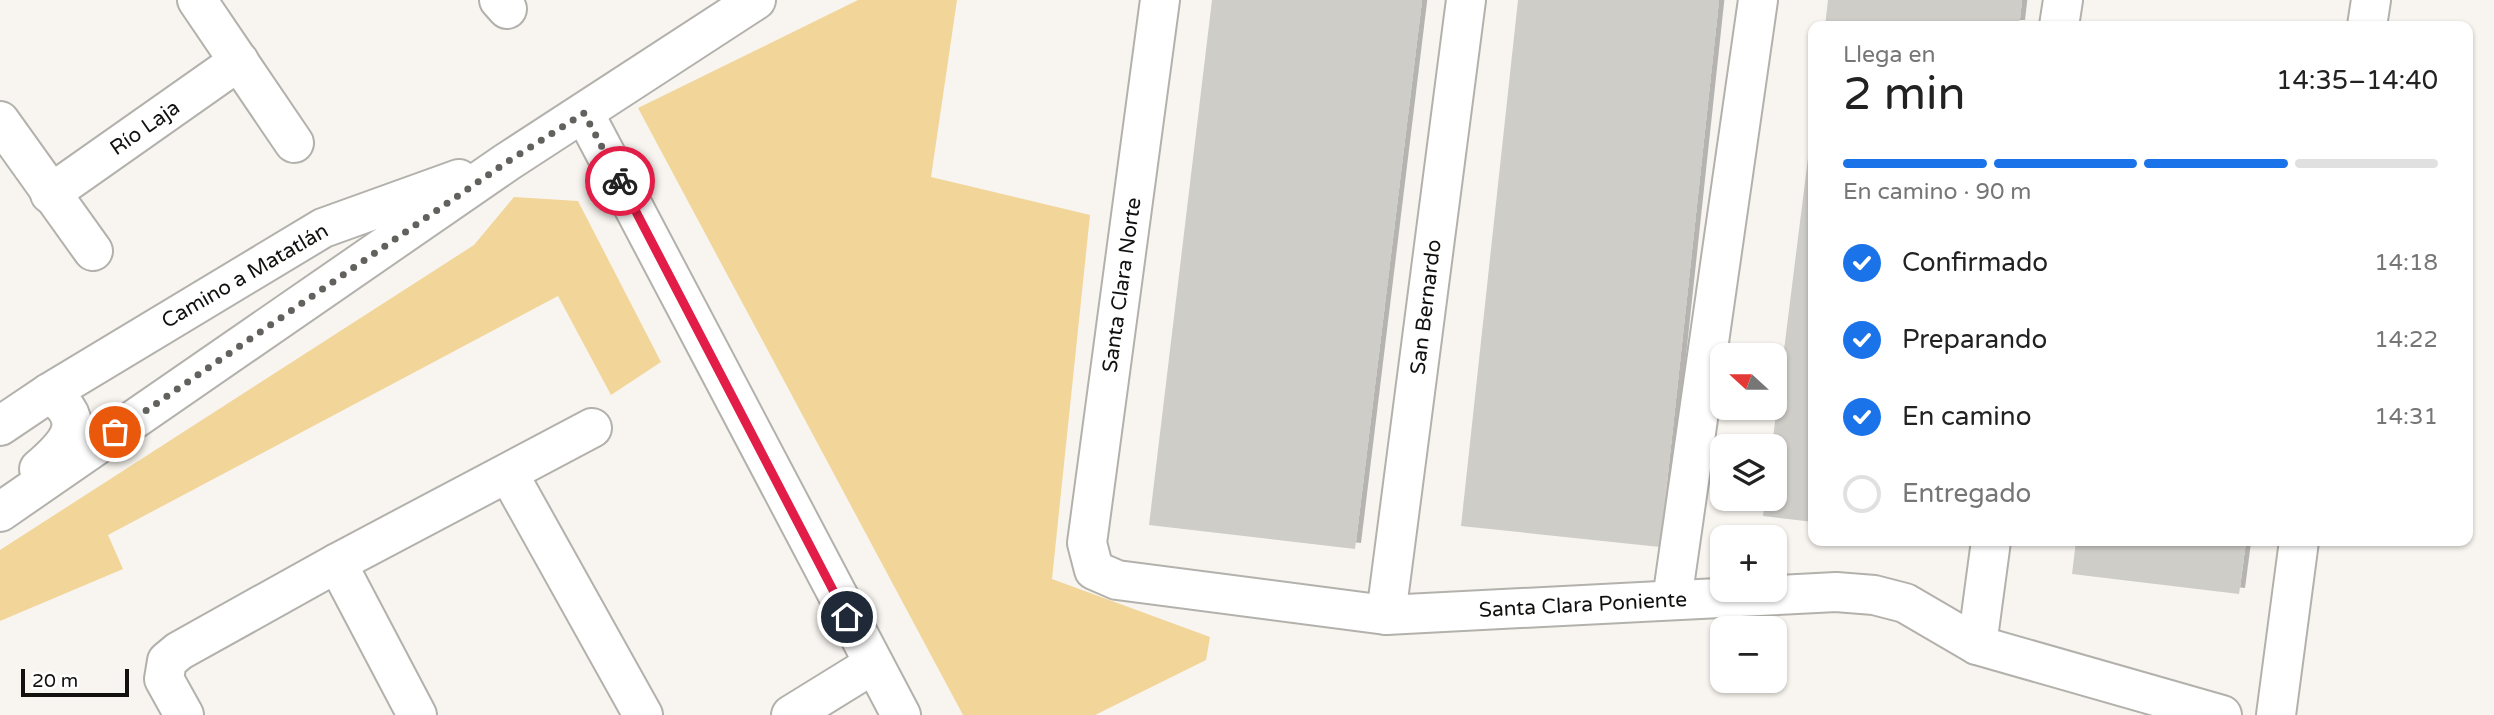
<!DOCTYPE html>
<html lang="es">
<head>
<meta charset="utf-8">
<style>
	body { margin:0; font-family:"Varela Round",sans-serif; background:#f2f2f2; color:#222; height:100vh; display:flex; flex-direction:column; font-size:26px; white-space:nowrap }
	* { box-sizing:border-box; margin:0 }
	p { font-size:23px; color:#767676 }
	.icon { flex:none; width:38px; height:38px; fill:none; stroke:currentColor; stroke-width:2; stroke-linecap:round; stroke-linejoin:round }
	.map { position:relative; flex:1; overflow:hidden }
	.details { position:absolute; left:1808px; top:21px; width:665px; height:525px; display:flex; flex-direction:column; background:#fff; border-radius:14px; box-shadow:0 2px 5px #0004 }
	.details>* { flex:none }
	.needle { width:46px; rotate:291deg }
	.fabs { position:absolute; left:1710px; top:343px; display:grid; gap:14px }
	.fabs a { display:grid; place-items:center; width:77px; height:77px; border-radius:14px; background:#fff; box-shadow:0 2px 5px #0004; font-size:35px }
	.scale { position:absolute; left:21px; bottom:18px; width:108px; box-sizing:border-box; padding-left:7px; border:4px solid #121110; border-top:0; font-size:19px; line-height:24px; white-space:nowrap; color:#121110; -webkit-text-stroke:5px #fff; paint-order:stroke }
	.pin { position:absolute; display:grid; place-items:center; width:60px; height:60px; color:#fff; margin:-30px; border:4px solid #fff; border-radius:50%; box-shadow:0 2px 7px #0007 }
	.courier { position:absolute; display:grid; place-items:center; width:70px; height:70px; margin:-35px; border:5px solid #e11d48; border-radius:50%; background:#fff; color:#222; box-shadow:0 2px 9px #0007 }
	.summary em { font-style:normal; font-weight:600 }
	.summary div { display:flex; flex-direction:column-reverse }
	.summary { display:flex; align-items:center; justify-content:space-between; height:119px; padding:0 35px }
	h1 { font-size:46px; font-weight:600; line-height:52px }
	.bar { display:grid; grid-template-columns:repeat(4,1fr); gap:10px 7px; align-content:center; height:84px; padding:0 35px }
	.bar i { height:9px; border-radius:5px; background:#e0e0e0 }
	.bar .on { background:#1a73e8 }
	.bar p { grid-column:span 4 }
	ol { padding:0 35px; list-style:none }
	li { display:flex; align-items:center; gap:21px; height:77px }
	li p { margin-inline-start:auto }
	li .icon { padding:7px; border-radius:50%; background:#1a73e8; color:#fff; stroke-width:4 }
	li:last-child { color:#767676 }
	li i { width:38px; height:38px; border:4px solid #e0e0e0; border-radius:50% }
	.map>svg:first-child { display:block }
	.green { fill:#f1d599 }
	.building { fill:#cfcdc8; filter:url(#shadow) }
	.lines { fill:none; stroke-linecap:round; stroke-linejoin:round }
	.minor-casing { stroke:#b3b1ac; stroke-width:42 }
	.tertiary-casing { stroke:#b3b1ac; stroke-width:42 }
	.minor { stroke:#fff; stroke-width:38 }
	.tertiary { stroke:#fff; stroke-width:38 }
	.done { stroke:#62615e; stroke-width:7; stroke-dasharray:0 12.6 }
	.route { stroke:#e11d48; stroke-width:9 }
	.labels { text-anchor:middle; dominant-baseline:central; stroke-width:7; stroke-linejoin:round; paint-order:stroke }
	.street-label { font-size:21px; fill:#121110; stroke:#fff }
</style>
</head>
<body>
<div class="map">
<svg width="2494" height="715" viewBox="0 0 2494 715">
	<defs>
		<filter id="shadow"><feDropShadow dx="6" dy="-6" stdDeviation="0" flood-color="#0004"/></filter>
	</defs>
	<rect width="100%" height="100%" fill="#f8f5f0"/>
	<g class="green">
		<path d="M858 0H957L931 177 1090 215 1052 579 1210 637 1206 660 1095 715H963L638 108Z"/>
		<path d="M514 197 578 201 661 362 611 395 558 296 108 535 123 569 0 621V550L474 245Z"/>
	</g>
	<g class="building">
		<path d="M1212 0H1422L1355 549 1149 525Z"/>
		<path d="M1518 0H1719L1660 547 1461 526Z"/>
		<path d="M1828 0H2022L2019 26H1825Z"/>
		<path d="M1811 134 1813 135V522L1763 516 1765 499H1774V446H1772Z"/>
		<path d="M2076 541H2246L2239 594 2072 574Z"/>
	</g>
	<g class="lines">
		<g class="minor-casing">
			<g id="minor">
				<path d="M197 0 294 143"/>
				<path d="M499 0 507 9"/>
				<path d="M1160 0 1087 543 1094 570 1117 580 1386 615 1836 592 1874 595 1905 603 1977 645 2222 715"/>
				<path d="M2059 26 2063 0"/>
				<path d="M2367 26 2371 0"/>
				<path d="M584 113 901 715"/>
				<path d="M0 121 93 251"/>
				<path d="M50 194 239 61"/>
				<path d="M508 473 643 715"/>
				<path d="M337 563 417 715"/>
				<path d="M1672 600 1758 0"/>
				<path d="M1386 615 1466 0"/>
				<path d="M1977 645 1991 541"/>
				<path d="M184 715 164 679 167 661 179 651 337 563 592 428"/>
				<path d="M791 715 872 665"/>
				<path d="M2276 715 2299 541"/>
			</g>
		</g>
		<g class="tertiary-casing">
			<g id="tertiary">
				<path d="M0 426 49 393 323 228 459 179"/>
				<path d="M39 469C68 444 90 421 49 393"/>
				<path d="M0 512 507 162 756 0"/>
			</g>
		</g>
		<use href="#minor" class="minor"/>
		<use href="#tertiary" class="tertiary"/>
	</g>
	<g class="lines">
		<path class="done" d="M115 432 507 162 584 113 620 181"/>
		<path class="route" d="M620 181 847 617"/>
	</g>
	<g class="labels">
		<g class="street-label">
			<text transform="translate(145 128) rotate(-35)">Río Laja</text>
			<text transform="translate(245 276) rotate(-30)">Camino a Matatlán</text>
			<text transform="translate(1122 285) rotate(-82)">Santa Clara Norte</text>
			<text transform="translate(1426 307) rotate(-83)">San Bernardo</text>
			<text transform="translate(1583 605) rotate(-3)">Santa Clara Poniente</text>
		</g>
	</g>
</svg>
<div class="fabs">
<a><svg class="needle" viewBox="-14 -14 28 28"><path d="M0-13l5 13h-10z" fill="#e53935"/><path d="M0 13l5-13h-10z" fill="#767676"/></svg></a>
<a><svg class="icon" aria-label="layers" viewBox="0 0 24 24"><path d="M12 4l9 5-9 5-9-5zM3 14l9 5 9-5"/></svg></a>
<a>+</a>
<a>−</a>
</div>
<div class="scale">20 m</div>
<div class="pin" style="left:115px;top:432px;background:#ea580c"><svg class="icon" aria-label="bag" viewBox="0 0 24 24"><path d="M5 8h14l-1 12H6zM9 8a3 3 0 0 1 6 0"/></svg></div>
<div class="pin" style="left:847px;top:617px;background:#1f2937"><svg class="icon" aria-label="home" viewBox="0 0 24 24"><path d="M3 11l9-7 9 7M6 9v11h12V9"/></svg></div>
<div class="courier" style="left:620px;top:181px"><svg class="icon" aria-label="bike" viewBox="0 0 24 24"><circle cx="6" cy="16" r="4"/><circle cx="18" cy="16" r="4"/><path d="M6 16l4-8h5l3 8M10 8l3 8H6M13 5h3"/></svg></div>
<section class="details">
<div class="summary"><div><h1>2 min</h1><p>Llega en</p></div><em>14:35–14:40</em></div>
<div class="bar"><i class="on"></i><i class="on"></i><i class="on"></i><i></i><p>En camino · 90 m</p></div>
<ol>
<li><svg class="icon" aria-label="check" viewBox="0 0 24 24"><path d="M5 12l5 5 9-10"/></svg>Confirmado<p>14:18</p></li>
<li><svg class="icon" aria-label="check" viewBox="0 0 24 24"><path d="M5 12l5 5 9-10"/></svg>Preparando<p>14:22</p></li>
<li><svg class="icon" aria-label="check" viewBox="0 0 24 24"><path d="M5 12l5 5 9-10"/></svg>En camino<p>14:31</p></li>
<li><i></i>Entregado</li>
</ol>
</section>
</div>
</body>
</html>
